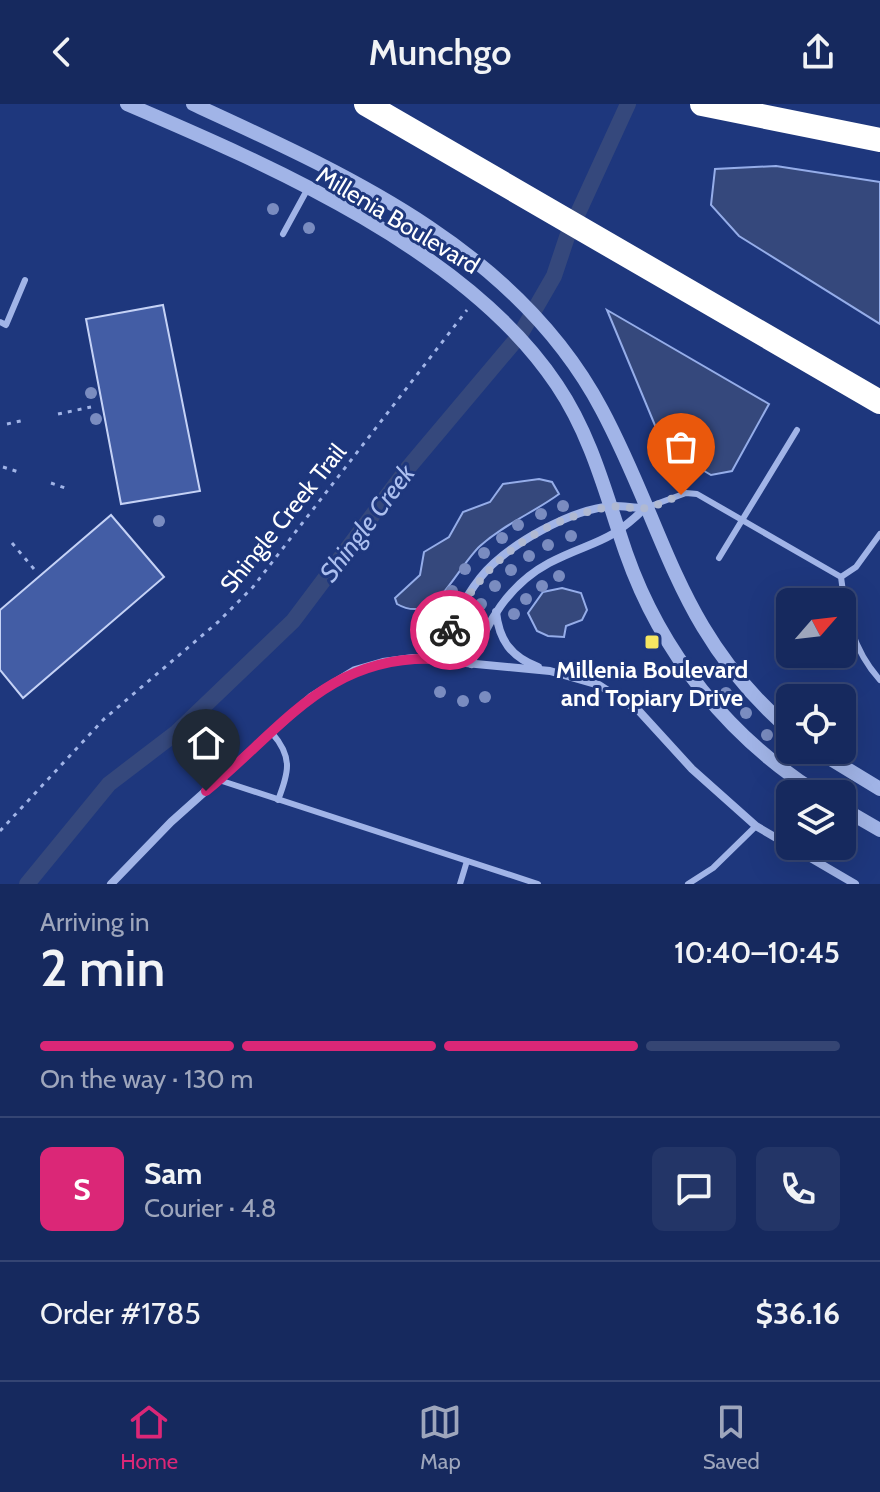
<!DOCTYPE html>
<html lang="en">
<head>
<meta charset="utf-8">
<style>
	body { margin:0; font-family:Cabin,sans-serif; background:#233567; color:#f1f3f6; height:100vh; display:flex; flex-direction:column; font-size:30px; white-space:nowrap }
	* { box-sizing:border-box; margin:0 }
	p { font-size:26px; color:#9ea6bc }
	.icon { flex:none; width:44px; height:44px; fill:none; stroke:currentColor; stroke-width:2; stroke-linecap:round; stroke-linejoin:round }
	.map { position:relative; height:780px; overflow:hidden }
	.side { display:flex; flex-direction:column; background:#16295e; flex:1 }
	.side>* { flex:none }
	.needle { width:52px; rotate:62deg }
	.tools { position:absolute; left:776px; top:484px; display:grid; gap:16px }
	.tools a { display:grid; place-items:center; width:80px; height:80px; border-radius:12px; background:#16295e; box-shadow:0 8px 32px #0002,0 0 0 2px #354573; font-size:40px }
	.pin { position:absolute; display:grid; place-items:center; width:68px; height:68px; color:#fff; margin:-82px -34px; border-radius:50% 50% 50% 0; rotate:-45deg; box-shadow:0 0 8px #0007 }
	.pin .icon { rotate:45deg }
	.courier { position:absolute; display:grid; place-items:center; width:80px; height:80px; margin:-40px; border:6px solid #db2777; border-radius:50%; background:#fff; color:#222; box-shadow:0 2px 10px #0007 }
	.head em { font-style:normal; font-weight:600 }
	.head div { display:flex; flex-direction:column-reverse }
	.head { display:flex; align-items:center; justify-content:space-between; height:136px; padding:0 40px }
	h1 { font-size:52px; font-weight:600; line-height:60px }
	.bar { display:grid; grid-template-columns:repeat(4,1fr); gap:12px 8px; align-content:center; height:96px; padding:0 40px }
	.bar i { height:10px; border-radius:6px; background:#354573 }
	.bar .current { background:#db2777 }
	.bar p { grid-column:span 4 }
	.line { display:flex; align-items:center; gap:20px; padding:0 40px; border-top:2px solid #354573 }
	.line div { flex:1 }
	.round { display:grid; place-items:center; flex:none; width:84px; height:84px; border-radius:12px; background:#233567 }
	header { display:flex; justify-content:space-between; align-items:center; height:104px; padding:0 40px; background:#16295e; font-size:36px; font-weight:600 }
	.tabs { display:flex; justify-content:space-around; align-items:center; height:112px; border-top:2px solid #354573; background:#16295e; font-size:22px; color:#9ea6bc }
	.tabs a { display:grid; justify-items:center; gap:4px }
	.tabs .current { color:#db2777 }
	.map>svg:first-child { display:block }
	.water { fill:#35487c; stroke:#95ade9; stroke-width:2 }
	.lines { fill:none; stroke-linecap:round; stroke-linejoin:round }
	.canal { stroke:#35487c; stroke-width:16 }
	.building { fill:#435da5; stroke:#c5d2f6; stroke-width:2 }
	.path { stroke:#a1b4e7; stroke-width:3; stroke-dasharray:4 6; stroke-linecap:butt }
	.service { stroke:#a1b4e7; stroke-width:6 }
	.minor { stroke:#a1b4e7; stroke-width:8 }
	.tertiary { stroke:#a1b4e7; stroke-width:14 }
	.motorway { stroke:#fff; stroke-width:24 }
	.tree { fill:#7a8cc0 }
	.done { stroke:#b0b9d2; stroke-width:8; stroke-dasharray:0 14.4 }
	.route { stroke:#db2777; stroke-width:10 }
	.poi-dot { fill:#f6e661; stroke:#1e377d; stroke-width:3 }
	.labels { text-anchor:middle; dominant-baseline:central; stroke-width:6; stroke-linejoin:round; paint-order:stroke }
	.street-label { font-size:24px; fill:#fff; stroke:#1e377d }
	.poi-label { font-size:24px; font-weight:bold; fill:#fff; stroke:#1e377d }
	.water-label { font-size:26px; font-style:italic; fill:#acbfef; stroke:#1e377d }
</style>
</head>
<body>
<header><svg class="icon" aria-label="back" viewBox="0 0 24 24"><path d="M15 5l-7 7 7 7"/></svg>Munchgo<svg class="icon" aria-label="share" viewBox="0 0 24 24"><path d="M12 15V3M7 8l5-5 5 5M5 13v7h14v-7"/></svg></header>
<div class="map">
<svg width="880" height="780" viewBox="0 0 880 780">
	<rect width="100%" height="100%" fill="#1e377d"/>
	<g class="water">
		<path d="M776 62 880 78V220L739 132 711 101 715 65Z"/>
		<path d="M607 206 769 300 732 367 711 371 664 343Z"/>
		<path d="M539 375 552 378 559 390C533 409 504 420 480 442 465 456 445 492 432 500 420 507 409 507 397 500L395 494 420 471 424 448 449 433 463 408 490 398 503 380Z"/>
		<path d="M562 484 581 489 587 506 582 516 566 522 564 533 548 532 537 527 528 509 543 488Z"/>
	</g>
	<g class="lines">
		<path class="canal" d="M27 780 109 680 177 628 293 517 408 364 520 231 554 172 567 133 628 0"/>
	</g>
	<g class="building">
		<path d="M163 201 200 387 121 400 86 215Z"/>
		<path d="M111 411 164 473 23 594 0 566V506Z"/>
	</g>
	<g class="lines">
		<g class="path">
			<path d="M58 310 91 303"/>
			<path d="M7 320 25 316"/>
			<path d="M3 363 22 369"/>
			<path d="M51 379 68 385"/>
			<path d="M12 439 34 465"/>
			<path d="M0 727 104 615 218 518 253 483 467 206"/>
		</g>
		<g class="service">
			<path d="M283 130 307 86"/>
			<path d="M0 218 6 221 25 176"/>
			<path d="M648 403 686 389 697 390 841 473C846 513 853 546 880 576"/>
			<path d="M719 454 797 326"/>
			<path d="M841 473 856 463 880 430"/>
			<path d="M272 629C293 653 289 668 278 696"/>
			<path d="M219 676 538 780"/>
			<path d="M460 780 467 757"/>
			<path d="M688 780 713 764 756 722"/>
		</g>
		<g class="minor">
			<path d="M496 508C499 536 511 553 538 563"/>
			<path d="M437 555C449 527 461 498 480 474 506 441 573 404 614 402 624 402 635 404 645 404"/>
			<path d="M471 560C487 518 508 481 549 459 591 437 608 441 645 404"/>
			<path d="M111 780 171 718 311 593 355 566 383 558 413 554 550 567 599 581 639 607 692 665 756 722 855 780"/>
		</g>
		<g class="tertiary">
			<path d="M127 0C272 62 468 147 557 281 592 333 606 391 626 449 661 549 729 634 819 690"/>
			<path d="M193 0C350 72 518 147 602 306 667 428 677 529 790 626"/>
			<path d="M816 646 880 685"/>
			<path d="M842 704 880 726"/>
		</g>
		<g class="motorway">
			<path d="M366 0 880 298"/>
			<path d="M702 0 880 36"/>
		</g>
	</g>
	<g class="tree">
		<circle cx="273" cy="105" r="6"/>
		<circle cx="378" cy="110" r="6"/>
		<circle cx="309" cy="124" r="6"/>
		<circle cx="404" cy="125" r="6"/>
		<circle cx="429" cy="139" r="6"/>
		<circle cx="91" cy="289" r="6"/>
		<circle cx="96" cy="315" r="6"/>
		<circle cx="563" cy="402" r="6"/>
		<circle cx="541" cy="410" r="6"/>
		<circle cx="159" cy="417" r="6"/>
		<circle cx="518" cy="421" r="6"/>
		<circle cx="571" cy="432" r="6"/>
		<circle cx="502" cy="434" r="6"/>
		<circle cx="548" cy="441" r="6"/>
		<circle cx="484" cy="449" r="6"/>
		<circle cx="529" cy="452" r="6"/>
		<circle cx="465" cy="465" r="6"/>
		<circle cx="511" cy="466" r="6"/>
		<circle cx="559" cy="472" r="6"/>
		<circle cx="495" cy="482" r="6"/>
		<circle cx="542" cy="482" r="6"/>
		<circle cx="452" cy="487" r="6"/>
		<circle cx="526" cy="495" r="6"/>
		<circle cx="481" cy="500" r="6"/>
		<circle cx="441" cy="505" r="6"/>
		<circle cx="514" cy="510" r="6"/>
		<circle cx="473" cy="518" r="6"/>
		<circle cx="430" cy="524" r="6"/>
		<circle cx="440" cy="588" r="6"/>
		<circle cx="726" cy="589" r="6"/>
		<circle cx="485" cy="593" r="6"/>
		<circle cx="463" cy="597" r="6"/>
		<circle cx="746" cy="609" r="6"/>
		<circle cx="767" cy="631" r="6"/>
	</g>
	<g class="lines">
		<path class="done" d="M450 526C478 460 538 416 609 403 621 401 634 406 646 404 658 402 670 395 681 391"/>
		<path class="route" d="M206 687C283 624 328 550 437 555L450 526"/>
	</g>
	<rect class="poi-dot" x="644" y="530" width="16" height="16" rx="4"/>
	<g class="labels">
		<g class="street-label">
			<text transform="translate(398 116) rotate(31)">Millenia Boulevard</text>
			<text transform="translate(283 414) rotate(-51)">Shingle Creek Trail</text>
		</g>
		<g class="poi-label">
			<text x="652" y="565">Millenia Boulevard<tspan x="652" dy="28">and Topiary Drive</tspan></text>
		</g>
		<g class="water-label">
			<text transform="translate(367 419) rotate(-53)">Shingle Creek</text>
		</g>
	</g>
</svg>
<div class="tools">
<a><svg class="needle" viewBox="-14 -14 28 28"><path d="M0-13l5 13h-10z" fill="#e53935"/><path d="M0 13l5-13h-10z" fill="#9ea6bc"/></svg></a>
<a><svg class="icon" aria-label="locate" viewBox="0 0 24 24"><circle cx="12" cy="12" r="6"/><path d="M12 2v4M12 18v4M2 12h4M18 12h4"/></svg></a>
<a><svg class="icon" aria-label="layers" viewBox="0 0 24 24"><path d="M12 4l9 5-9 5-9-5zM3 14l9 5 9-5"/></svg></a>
</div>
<div class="pin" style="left:681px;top:391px;background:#ea580c"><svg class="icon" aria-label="bag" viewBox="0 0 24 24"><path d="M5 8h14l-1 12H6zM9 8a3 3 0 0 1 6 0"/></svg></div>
<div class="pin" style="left:206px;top:687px;background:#1f2937"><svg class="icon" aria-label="home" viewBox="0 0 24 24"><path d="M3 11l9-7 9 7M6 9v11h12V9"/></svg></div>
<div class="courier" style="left:450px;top:526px"><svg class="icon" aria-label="bike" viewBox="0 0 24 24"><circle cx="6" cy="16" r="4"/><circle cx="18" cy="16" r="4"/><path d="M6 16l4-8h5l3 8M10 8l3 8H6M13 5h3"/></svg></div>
</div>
<section class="side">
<div class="head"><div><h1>2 min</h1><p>Arriving in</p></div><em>10:40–10:45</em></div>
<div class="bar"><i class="current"></i><i class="current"></i><i class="current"></i><i></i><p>On the way · 130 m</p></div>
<div class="line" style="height:144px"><b class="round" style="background:#db2777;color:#fff">S</b><div><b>Sam</b><p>Courier · 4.8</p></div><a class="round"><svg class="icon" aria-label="chat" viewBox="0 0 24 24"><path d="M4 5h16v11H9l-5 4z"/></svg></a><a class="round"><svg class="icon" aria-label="phone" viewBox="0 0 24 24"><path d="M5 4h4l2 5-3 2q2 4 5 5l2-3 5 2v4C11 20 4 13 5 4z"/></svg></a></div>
<div class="line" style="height:104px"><div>Order #1785</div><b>$36.16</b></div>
</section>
<nav class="tabs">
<a class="current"><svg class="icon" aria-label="home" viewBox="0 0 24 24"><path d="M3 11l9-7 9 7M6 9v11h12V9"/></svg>Home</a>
<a><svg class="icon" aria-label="map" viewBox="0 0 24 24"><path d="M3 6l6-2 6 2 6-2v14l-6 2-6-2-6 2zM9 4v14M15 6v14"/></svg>Map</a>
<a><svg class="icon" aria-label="saved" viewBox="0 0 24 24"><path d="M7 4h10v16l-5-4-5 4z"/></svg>Saved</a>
</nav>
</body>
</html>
